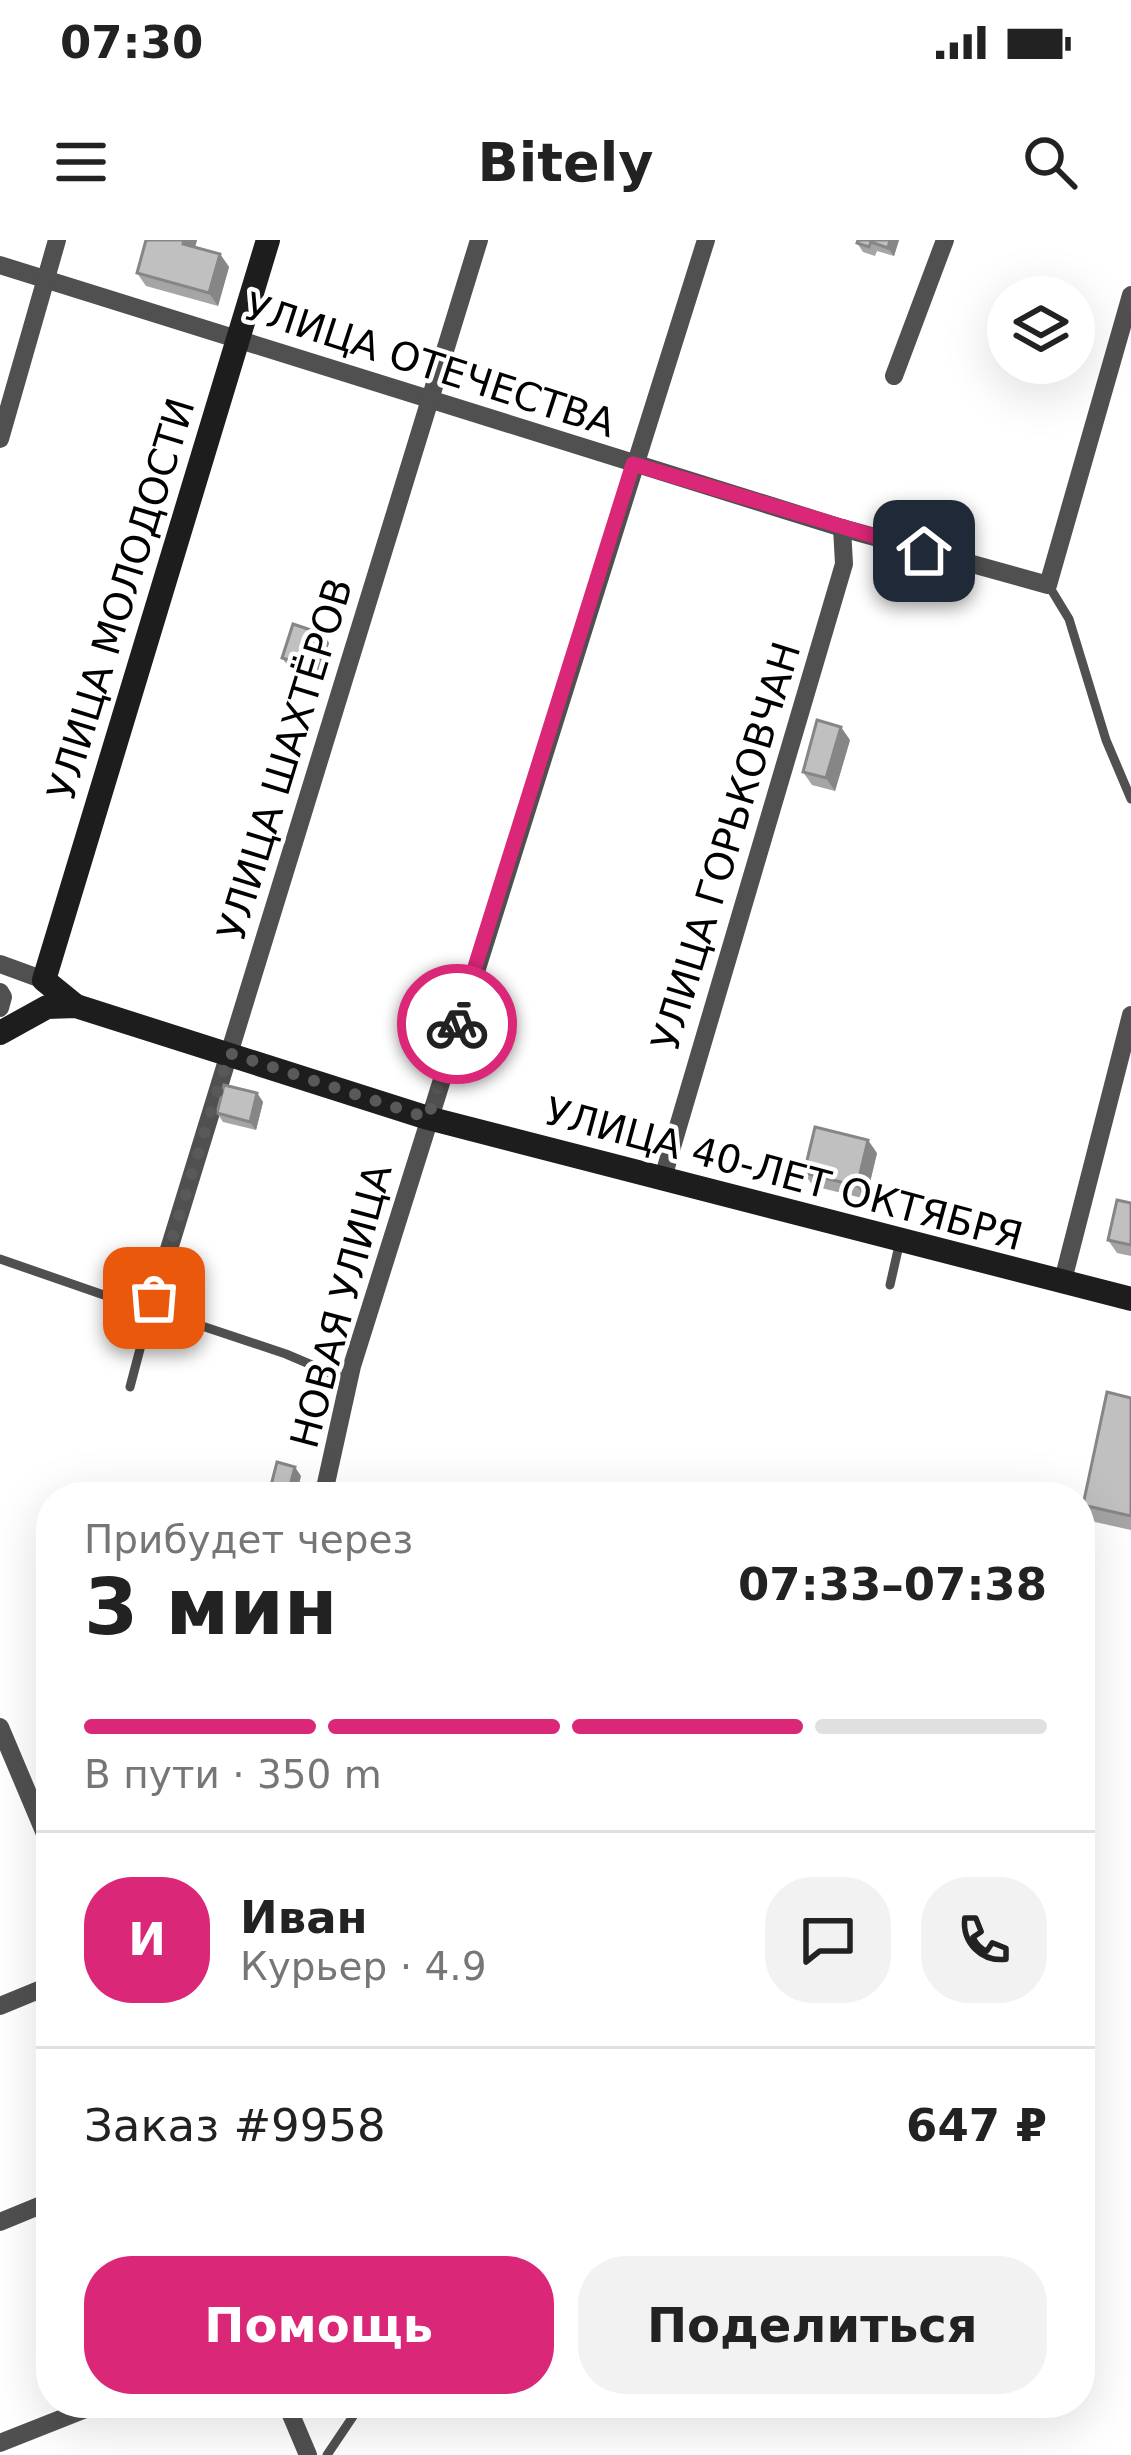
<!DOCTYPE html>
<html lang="ru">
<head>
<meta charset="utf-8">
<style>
	body { margin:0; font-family:"DejaVu Sans",sans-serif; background:#f2f2f2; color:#222; height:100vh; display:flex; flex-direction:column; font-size:45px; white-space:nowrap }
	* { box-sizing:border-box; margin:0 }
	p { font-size:39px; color:#767676 }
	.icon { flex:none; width:66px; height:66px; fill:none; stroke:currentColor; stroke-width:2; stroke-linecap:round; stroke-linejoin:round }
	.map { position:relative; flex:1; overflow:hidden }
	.side { position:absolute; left:36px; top:1242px; width:1059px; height:936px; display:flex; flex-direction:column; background:#fff; border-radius:48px; box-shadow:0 12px 48px #0002 }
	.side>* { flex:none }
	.tools { position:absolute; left:987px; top:36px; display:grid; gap:24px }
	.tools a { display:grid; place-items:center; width:108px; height:108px; border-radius:50%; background:#fff; box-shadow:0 12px 48px #0002; font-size:60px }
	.pin { position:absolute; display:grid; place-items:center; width:102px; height:102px; color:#fff; margin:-51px; border-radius:24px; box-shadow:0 6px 18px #0006 }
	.courier { position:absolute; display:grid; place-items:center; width:120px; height:120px; margin:-60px; border:9px solid #db2777; border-radius:50%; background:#fff; color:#222; box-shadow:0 3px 15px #0007 }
	.summary em { font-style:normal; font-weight:600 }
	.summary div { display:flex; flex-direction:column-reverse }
	.summary { display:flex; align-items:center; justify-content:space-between; height:204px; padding:0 48px }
	h1 { font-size:78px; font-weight:600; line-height:90px }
	.bar { display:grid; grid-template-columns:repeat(4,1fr); gap:18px 12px; align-content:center; height:144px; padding:0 48px }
	.bar i { height:15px; border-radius:9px; background:#e0e0e0 }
	.bar .on { background:#db2777 }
	.bar p { grid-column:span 4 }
	.line { display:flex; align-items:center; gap:30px; padding:0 48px; border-top:3px solid #e0e0e0 }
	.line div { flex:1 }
	.round { display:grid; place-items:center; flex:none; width:126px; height:126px; border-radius:48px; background:#f2f2f2 }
	.button { display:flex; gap:24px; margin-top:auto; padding:24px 48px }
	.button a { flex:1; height:138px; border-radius:48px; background:#db2777; color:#fff; font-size:48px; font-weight:600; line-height:138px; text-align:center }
	.button a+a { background:#f2f2f2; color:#222 }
	.status { display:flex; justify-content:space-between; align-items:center; height:84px; padding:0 60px; background:#fff; direction:ltr }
	.status svg { height:33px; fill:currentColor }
	header { display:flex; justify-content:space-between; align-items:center; height:156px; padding:0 48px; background:#fff; font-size:54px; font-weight:600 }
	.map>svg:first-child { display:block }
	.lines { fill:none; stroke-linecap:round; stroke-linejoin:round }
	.lane { stroke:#505050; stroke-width:9 }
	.street { stroke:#505050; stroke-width:18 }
	.secondary { stroke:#1d1d1d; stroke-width:24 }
	.wall { fill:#a5a5a5 }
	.shaded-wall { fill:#868686 }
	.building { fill:#c0c0c0; stroke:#868686; stroke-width:3 }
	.done { stroke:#595959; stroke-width:12; stroke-dasharray:0 21.6 }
	.route { stroke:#db2777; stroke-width:15 }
	.labels { text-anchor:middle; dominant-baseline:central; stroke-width:9; stroke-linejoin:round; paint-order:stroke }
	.street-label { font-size:39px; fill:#000; stroke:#fff }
</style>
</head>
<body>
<div class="status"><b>07:30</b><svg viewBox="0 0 49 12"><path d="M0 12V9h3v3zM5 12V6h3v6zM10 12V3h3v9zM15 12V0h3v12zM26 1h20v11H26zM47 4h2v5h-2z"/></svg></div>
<header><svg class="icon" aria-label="menu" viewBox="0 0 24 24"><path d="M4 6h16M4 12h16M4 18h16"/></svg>Bitely<svg class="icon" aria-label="search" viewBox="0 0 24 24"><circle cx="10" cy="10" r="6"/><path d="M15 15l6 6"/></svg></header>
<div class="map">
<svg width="1131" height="2215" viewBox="0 0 1131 2215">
	<rect width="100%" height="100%" fill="#fff"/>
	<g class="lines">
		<g class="lane">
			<path d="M1049 346 1069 379 1106 500 1131 559"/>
			<path d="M0 1019 150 1071 130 1147"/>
			<path d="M890 1045 900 1001"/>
			<path d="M151 1069 286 1114 347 1140"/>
			<path d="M327 2215 362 2163"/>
		</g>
		<g class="street">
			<path d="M0 25 842 288 1048 345 1131 55"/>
			<path d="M894 136 945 0"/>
			<path d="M0 199 57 0"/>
			<path d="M0 724 44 740"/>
			<path d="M0 752 3 757 0 768"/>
			<path d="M662 941 844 324 842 288"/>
			<path d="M1062 1044 1131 775"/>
			<path d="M154 1058 479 0"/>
			<path d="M323 1257 352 1126 706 0"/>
			<path d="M0 1487 51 1608"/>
			<path d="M0 1766 51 1745"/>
			<path d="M0 1982 51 1961"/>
			<path d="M286 2163 308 2215"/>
			<path d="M0 2203 101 2163"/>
		</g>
		<g class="secondary">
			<path d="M76 766 44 740 268 0"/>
			<path d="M0 793 47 767 76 766 428 878 1131 1059"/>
		</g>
	</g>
	<g class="wall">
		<path d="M197 0 195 7 220 14 229 27 218 66 146 46 137 33Z"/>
		<path d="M858 0H899L894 16 877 11 875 16 863 12 857 3Z"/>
		<path d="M323 394 329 403 319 436 288 426 282 418Z"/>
		<path d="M850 500 835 551 812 545 803 532Z"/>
		<path d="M257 853 263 862 256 890 223 882 217 873Z"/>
		<path d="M877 913 866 959 813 946 804 933Z"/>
		<path d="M1131 963V1016L1117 1013 1108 1000Z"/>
		<path d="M1131 1158V1290L1095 1282 1083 1265Z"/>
	</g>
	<g class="shaded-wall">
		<path d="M184 0H197L192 17 183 4Z"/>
		<path d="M890 0H899L894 16 888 8Z"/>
		<path d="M220 14 229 27 218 66 209 53Z"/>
		<path d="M323 394 329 403 319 436 313 427Z"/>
		<path d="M841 487 850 500 835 551 826 538Z"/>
		<path d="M257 853 263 862 256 890 250 882Z"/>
		<path d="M868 900 877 913 866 959 857 946Z"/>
		<path d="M295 1227 301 1236 296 1257H287Z"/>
	</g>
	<g class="building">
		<path d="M146 0H184L183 4 220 14 209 53 137 33Z"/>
		<path d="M858 0H890L888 8 871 2 869 7 857 3Z"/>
		<path d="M293 384 323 394 313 427 282 418Z"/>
		<path d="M817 480 841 487 826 538 803 532Z"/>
		<path d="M224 845 257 853 250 882 217 873Z"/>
		<path d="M815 887 868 900 857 946 804 933Z"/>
		<path d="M1117 960 1131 963V1005L1108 1000Z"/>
		<path d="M1107 1152 1131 1158V1276L1083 1265Z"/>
		<path d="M277 1222 295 1227 287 1257H268Z"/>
	</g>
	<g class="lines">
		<path class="done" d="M154 1058 229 813 428 878 457 784"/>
		<path class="route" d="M457 784 633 224 924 311"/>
	</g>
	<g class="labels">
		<g class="street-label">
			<text transform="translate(430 125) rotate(18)">УЛИЦА ОТЕЧЕСТВА</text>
			<text transform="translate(121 359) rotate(-73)">УЛИЦА МОЛОДОСТИ</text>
			<text transform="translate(285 519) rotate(-73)">УЛИЦА ШАХТЁРОВ</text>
			<text transform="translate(726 606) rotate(-73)">УЛИЦА ГОРЬКОВЧАН</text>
			<text transform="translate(784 934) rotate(15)">УЛИЦА 40-ЛЕТ ОКТЯБРЯ</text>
			<text transform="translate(341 1066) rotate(-75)">НОВАЯ УЛИЦА</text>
		</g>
	</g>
</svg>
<div class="tools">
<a><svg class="icon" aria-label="layers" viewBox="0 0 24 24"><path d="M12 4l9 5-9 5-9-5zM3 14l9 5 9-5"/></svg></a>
</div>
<div class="pin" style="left:154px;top:1058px;background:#ea580c"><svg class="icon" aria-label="bag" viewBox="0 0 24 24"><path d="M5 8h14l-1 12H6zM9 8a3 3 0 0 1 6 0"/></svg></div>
<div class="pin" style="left:924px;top:311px;background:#1f2937"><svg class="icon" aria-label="home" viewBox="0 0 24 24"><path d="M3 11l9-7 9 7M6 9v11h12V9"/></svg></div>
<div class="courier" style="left:457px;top:784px"><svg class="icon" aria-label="bike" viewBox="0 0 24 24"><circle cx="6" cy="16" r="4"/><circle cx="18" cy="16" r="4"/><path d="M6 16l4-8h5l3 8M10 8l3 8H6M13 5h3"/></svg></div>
<section class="side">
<div class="summary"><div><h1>3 мин</h1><p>Прибудет через</p></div><em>07:33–07:38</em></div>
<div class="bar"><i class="on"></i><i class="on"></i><i class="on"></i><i></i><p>В пути · 350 m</p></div>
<div class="line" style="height:216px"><b class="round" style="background:#db2777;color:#fff">И</b><div><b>Иван</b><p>Курьер · 4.9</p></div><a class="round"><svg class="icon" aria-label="chat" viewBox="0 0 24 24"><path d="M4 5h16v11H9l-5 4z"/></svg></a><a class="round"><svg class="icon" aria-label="phone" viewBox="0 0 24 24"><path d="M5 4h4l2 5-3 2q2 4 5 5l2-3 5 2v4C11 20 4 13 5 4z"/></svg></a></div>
<div class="line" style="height:156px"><div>Заказ #9958</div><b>647 ₽</b></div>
<div class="button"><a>Помощь</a><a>Поделиться</a></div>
</section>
</div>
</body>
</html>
